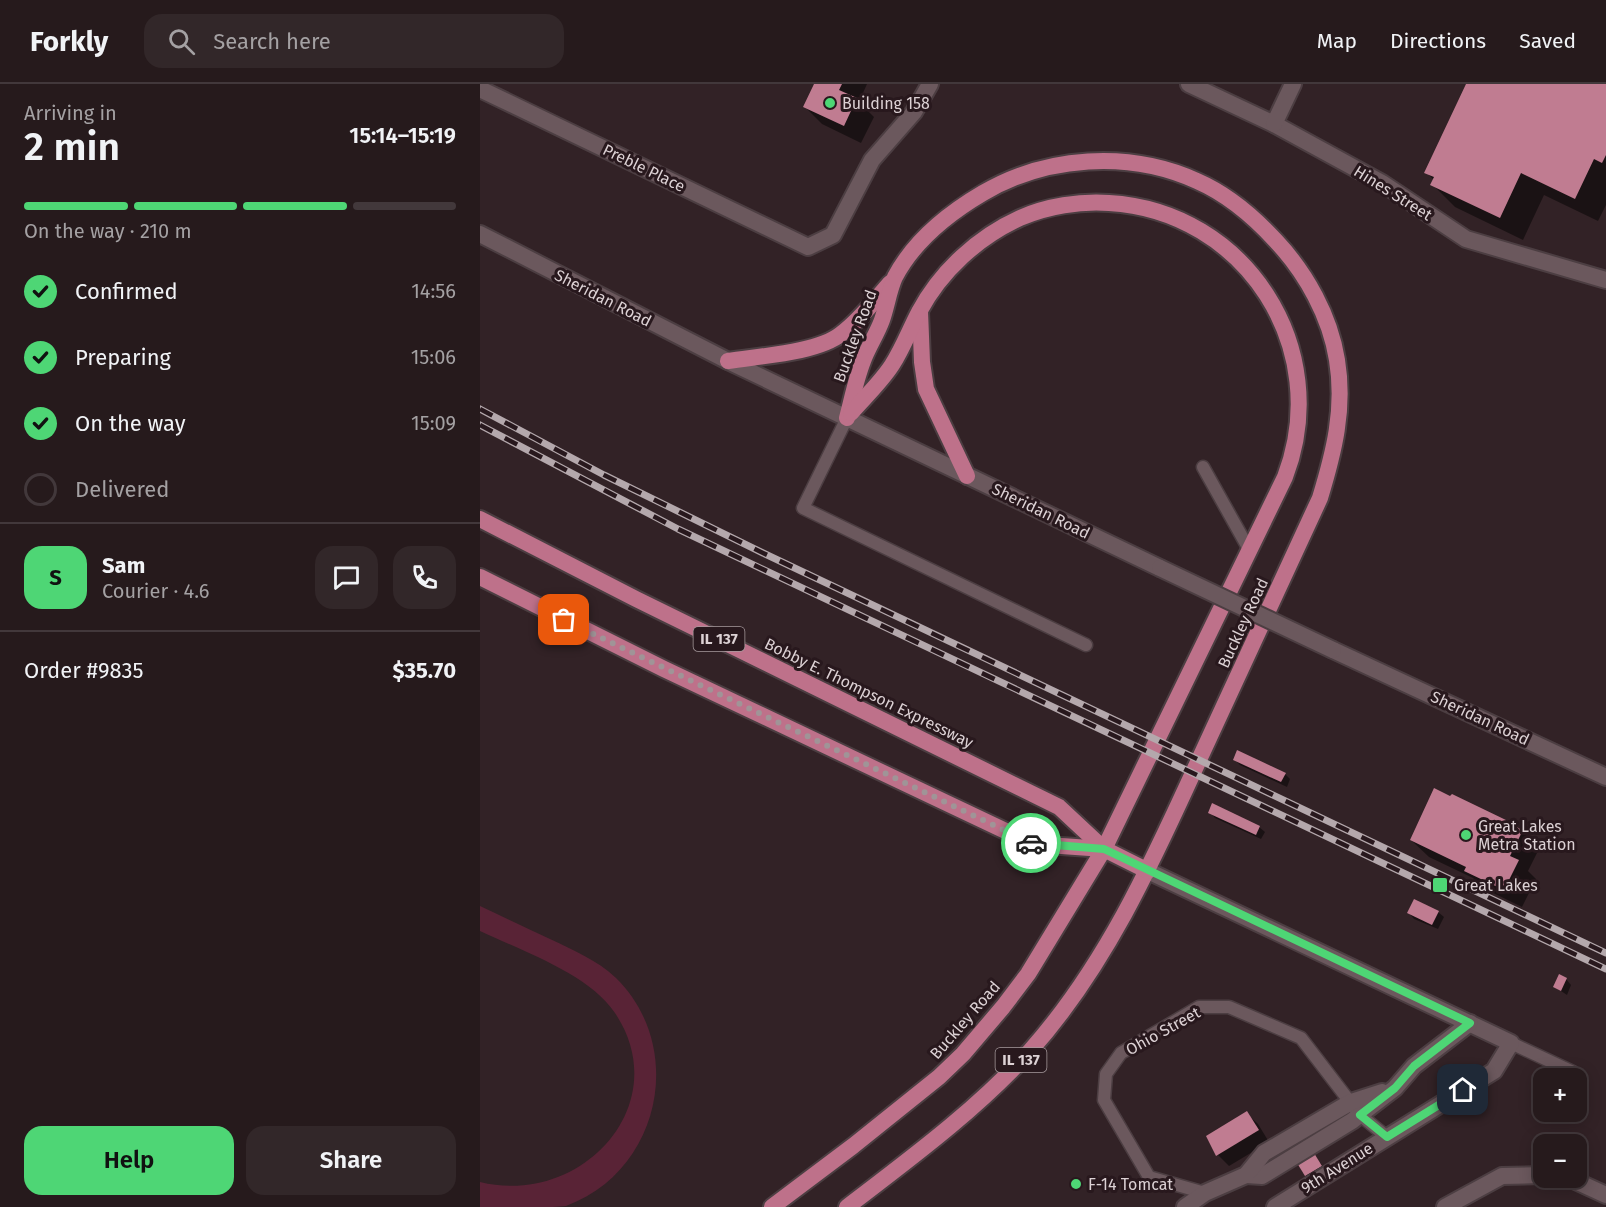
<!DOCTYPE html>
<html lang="en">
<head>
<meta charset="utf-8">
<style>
	body { margin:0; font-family:"Fira Sans",sans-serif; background:#322729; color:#f1f3f6; height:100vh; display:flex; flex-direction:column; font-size:22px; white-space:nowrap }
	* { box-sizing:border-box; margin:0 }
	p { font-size:20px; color:#a4a1a3 }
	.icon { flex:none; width:33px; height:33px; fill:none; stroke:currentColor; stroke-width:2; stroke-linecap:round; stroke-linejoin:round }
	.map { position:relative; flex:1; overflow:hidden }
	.details { display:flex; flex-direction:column; background:#261a1c; width:480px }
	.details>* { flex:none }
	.controls { position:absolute; left:1053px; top:984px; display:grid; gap:12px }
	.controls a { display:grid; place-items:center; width:54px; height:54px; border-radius:12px; background:#261a1c; box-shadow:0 3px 15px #0003,0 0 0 2px #42383b; font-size:30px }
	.pin { position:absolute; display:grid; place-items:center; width:51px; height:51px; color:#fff; margin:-26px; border-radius:12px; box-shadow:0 3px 9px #0006 }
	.courier { position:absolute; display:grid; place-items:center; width:60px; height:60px; margin:-30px; border:4px solid #4ed675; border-radius:50%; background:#fff; color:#222; box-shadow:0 2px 8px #0007 }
	.summary em { font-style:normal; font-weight:600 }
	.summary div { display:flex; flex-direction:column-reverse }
	.summary { display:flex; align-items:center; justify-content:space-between; height:102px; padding:0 24px }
	h1 { font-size:39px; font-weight:600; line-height:45px }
	.bar { display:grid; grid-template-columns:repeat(4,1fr); gap:9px 6px; align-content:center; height:72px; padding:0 24px }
	.bar i { height:8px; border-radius:4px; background:#42383b }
	.bar .active { background:#4ed675 }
	.bar p { grid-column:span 4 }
	.line { display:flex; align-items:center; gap:15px; padding:0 24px; border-top:2px solid #42383b }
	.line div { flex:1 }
	.round { display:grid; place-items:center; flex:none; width:63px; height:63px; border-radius:18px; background:#322729 }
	ol { padding:0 24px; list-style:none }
	li { display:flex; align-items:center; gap:18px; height:66px }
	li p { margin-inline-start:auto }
	li .icon { padding:6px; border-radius:50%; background:#4ed675; color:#111; stroke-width:4 }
	li:last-child { color:#a4a1a3 }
	li i { width:33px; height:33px; border:3px solid #42383b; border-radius:50% }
	.cta { display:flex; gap:12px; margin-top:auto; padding:12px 24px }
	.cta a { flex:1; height:69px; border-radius:18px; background:#4ed675; color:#111; font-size:24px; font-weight:600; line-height:69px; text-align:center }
	.cta a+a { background:#322729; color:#f1f3f6 }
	header { display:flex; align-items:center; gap:36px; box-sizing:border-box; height:84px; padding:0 30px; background:#261a1c; border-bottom:2px solid #42383b }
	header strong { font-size:28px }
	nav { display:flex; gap:33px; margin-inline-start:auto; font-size:21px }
	.search { width:420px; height:54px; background:#322729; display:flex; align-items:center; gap:15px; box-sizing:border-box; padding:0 21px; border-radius:18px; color:#a4a1a3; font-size:22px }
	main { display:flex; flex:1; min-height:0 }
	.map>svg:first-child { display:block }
	.pitch { fill:#592336 }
	.shadow { fill:#0007 }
	.building { fill:#c07c91 }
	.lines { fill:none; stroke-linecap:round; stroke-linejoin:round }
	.service-casing { stroke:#4c3e42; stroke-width:15 }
	.minor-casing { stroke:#4c3e42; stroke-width:20 }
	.secondary-casing { stroke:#4c3e42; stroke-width:20 }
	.trunk-casing { stroke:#4c3e42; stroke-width:20 }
	.service { stroke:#6b585d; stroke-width:12 }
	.minor { stroke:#6b585d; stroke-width:16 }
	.secondary { stroke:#6b585d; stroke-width:16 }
	.trunk { stroke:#be718a; stroke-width:16 }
	.rail-casing { stroke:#b4a8ac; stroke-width:7 }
	.rail { stroke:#28181d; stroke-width:4.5; stroke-dasharray:14; stroke-linecap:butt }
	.secondary-bridge-casing { stroke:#4c3e42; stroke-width:20; stroke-linecap:butt }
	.secondary-bridge { stroke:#6b585d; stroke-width:16 }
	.done { stroke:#a09497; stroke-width:6; stroke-dasharray:0 10.8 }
	.route { stroke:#4ed675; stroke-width:8 }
	.poi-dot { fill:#4ed675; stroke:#28181d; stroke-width:2 }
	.labels { text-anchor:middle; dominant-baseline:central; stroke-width:6; stroke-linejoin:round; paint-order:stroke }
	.shield { fill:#28181d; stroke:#a69a9d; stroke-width:1.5 }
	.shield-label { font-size:15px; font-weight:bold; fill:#dcd1d4 }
	.poi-label { font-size:16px; fill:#dcd1d4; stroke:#28181d; text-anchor:start }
	.street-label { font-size:16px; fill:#dcd1d4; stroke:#28181d }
</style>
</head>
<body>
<header>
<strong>Forkly</strong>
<div class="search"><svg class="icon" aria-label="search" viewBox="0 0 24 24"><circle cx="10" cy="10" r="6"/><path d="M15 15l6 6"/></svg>Search here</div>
<nav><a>Map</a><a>Directions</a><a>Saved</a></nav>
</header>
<main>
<section class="details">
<div class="summary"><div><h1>2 min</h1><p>Arriving in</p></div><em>15:14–15:19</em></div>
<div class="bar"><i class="active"></i><i class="active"></i><i class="active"></i><i></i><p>On the way · 210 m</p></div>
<ol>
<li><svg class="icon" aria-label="check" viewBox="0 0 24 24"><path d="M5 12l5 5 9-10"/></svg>Confirmed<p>14:56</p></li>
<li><svg class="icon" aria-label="check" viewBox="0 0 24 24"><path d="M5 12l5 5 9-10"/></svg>Preparing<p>15:06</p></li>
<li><svg class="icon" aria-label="check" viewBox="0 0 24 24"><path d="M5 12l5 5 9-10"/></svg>On the way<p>15:09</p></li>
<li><i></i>Delivered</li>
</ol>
<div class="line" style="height:108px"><b class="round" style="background:#4ed675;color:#111">S</b><div><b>Sam</b><p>Courier · 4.6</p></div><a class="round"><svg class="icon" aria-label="chat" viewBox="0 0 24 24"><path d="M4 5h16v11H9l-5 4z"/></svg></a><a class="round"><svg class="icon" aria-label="phone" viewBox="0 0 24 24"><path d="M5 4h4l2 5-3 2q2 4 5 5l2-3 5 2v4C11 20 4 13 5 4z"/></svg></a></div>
<div class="line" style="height:78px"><div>Order #9835</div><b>$35.70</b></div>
<div class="cta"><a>Help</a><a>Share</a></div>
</section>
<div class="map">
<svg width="1126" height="1123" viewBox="0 0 1126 1123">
	<rect width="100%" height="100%" fill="#322226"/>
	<path class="pitch" d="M0 822C23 833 47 844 70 855 93 866 117 876 136 894 207 964 180 1088 86 1122 78 1123 68 1123 59 1123 39 1123 20 1123 0 1123V1098C102 1123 196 1020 135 929 109 890 42 867 0 847Z"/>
	<g class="shadow">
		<path d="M336 0H387L379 18 394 33 381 59 342 40 325 23Z"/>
		<path d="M988 0H1126V121L1118 137 1064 111 1043 156 975 123 952 100 954 96 946 88Z"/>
		<path d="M754 675 805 690 810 695 807 703 760 681Z"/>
		<path d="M730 728 779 743 785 748 781 755 735 734Z"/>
		<path d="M1027 738 1042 747 1059 765 1048 787 1056 795 1042 823 1003 804 993 794 949 773 931 756Z"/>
		<path d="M958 828 964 833 958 845 934 835 929 829Z"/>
		<path d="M1086 895 1091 901 1087 911 1075 903Z"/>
		<path d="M766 1029 778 1040 789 1058 749 1082 738 1071Z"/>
		<path d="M834 1070 846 1087 832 1096 826 1091Z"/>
	</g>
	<g class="building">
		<path d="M334 0H362L359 6 377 14 364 42 323 23Z"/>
		<path d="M986 0H1126V71L1122 79 1114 75 1095 115 1041 89 1020 134 950 101 954 93 944 89Z"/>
		<path d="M757 666 806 689 801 698 753 676Z"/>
		<path d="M954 704 970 712 972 710 1028 737 1027 739 1043 746 1030 772 1039 776 1024 806 984 787 986 783 930 756Z"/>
		<path d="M732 719 780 742 776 751 728 729Z"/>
		<path d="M934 815 959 827 952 841 927 829Z"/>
		<path d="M1079 890 1087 894 1081 907 1073 903Z"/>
		<path d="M767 1027 779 1046 736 1072 726 1052Z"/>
		<path d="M834 1069 842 1082 825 1092 817 1079Z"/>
	</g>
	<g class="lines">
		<g class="service-casing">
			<g id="service">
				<path d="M367 334 323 424 606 561"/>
				<path d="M723 383 770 467"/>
				<path d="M1031 959 1093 988"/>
				<path d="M725 1109 669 1093 624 1016 626 990 641 969 719 923H749L821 954 880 1031 907 1053"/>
			</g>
		</g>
		<g class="minor-casing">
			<g id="minor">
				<path d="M709 0 794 40 902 99 986 155 1126 196"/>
				<path d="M0 5 328 163 353 151 392 76 434 28 450 0"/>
				<path d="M794 40 813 0"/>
				<path d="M668 787 1031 959 1014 987 795 1123"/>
				<path d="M766 1091 782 1092 872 1037 915 1004 934 982 990 939"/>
				<path d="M1089 1094 1126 1111"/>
				<path d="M705 1123 725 1109 766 1091 784 1069 871 1018 902 1008"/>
				<path d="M965 1123 1022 1092 1064 1091"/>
			</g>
		</g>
		<g class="secondary-casing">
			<g id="secondary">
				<path d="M0 150 248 277 680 484"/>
				<path d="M853 566 1126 693"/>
			</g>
		</g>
		<g class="trunk-casing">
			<g id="trunk">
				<path d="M440 227 442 278 446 305 487 392"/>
				<path d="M248 277C279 272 337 269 361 250 380 236 395 216 410 199"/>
				<path d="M367 334C372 315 376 295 383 277 388 263 397 250 402 236 407 222 409 206 415 193 434 157 469 129 503 109 566 72 649 66 717 97 747 110 774 133 796 157 826 189 850 232 857 276 865 325 854 368 840 414 800 502 759 590 718 678 672 779 625 883 550 967 495 1027 431 1074 367 1123"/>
				<path d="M0 435 156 515 579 723 624 765 668 787"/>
				<path d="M0 493 184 585 553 760 624 765"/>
				<path d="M292 1123 373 1062 459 993 483 970 523 923 548 890 624 765 805 393C854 265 766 127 629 119 600 117 567 122 540 134 498 153 461 187 439 228 430 245 423 264 412 281 401 298 385 313 371 329"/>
			</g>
		</g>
		<use href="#service" class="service"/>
		<use href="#minor" class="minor"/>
		<use href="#secondary" class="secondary"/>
		<use href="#trunk" class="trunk"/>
		<g class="rail-casing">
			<g id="rail">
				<path d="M0 325 124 391 283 469 1126 869"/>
				<path d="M0 341 198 445 1126 885"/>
			</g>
		</g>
		<use href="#rail" class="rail"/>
		<g class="secondary-bridge-casing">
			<path id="secondary-bridge" d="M680 484 853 566"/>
		</g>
		<use href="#secondary-bridge" class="secondary-bridge"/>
	</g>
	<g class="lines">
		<path class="done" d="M84 536 551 759"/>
		<path class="route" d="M551 759 624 765 990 939 934 982 915 1004 880 1031 907 1053 983 1006"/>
	</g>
	<g class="poi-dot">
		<circle cx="350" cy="19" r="6"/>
		<circle cx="986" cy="751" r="6"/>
		<rect x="952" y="793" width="16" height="16" rx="3"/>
		<circle cx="596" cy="1100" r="6"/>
	</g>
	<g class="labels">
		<g class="shield">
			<rect x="213.5" y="543" width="51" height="24" rx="4.5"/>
			<rect x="515.5" y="964" width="51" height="24" rx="4.5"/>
		</g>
		<g class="shield-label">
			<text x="239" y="555">IL 137</text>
			<text x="541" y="976">IL 137</text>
		</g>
		<g class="poi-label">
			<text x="362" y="19">Building 158</text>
			<text x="998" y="742">Great Lakes<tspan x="998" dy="18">Metra Station</tspan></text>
			<text x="974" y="801">Great Lakes</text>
			<text x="608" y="1100">F-14 Tomcat</text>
		</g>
		<g class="street-label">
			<text transform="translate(164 84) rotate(26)">Preble Place</text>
			<text transform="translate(913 109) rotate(32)">Hines Street</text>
			<text transform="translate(123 214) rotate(27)">Sheridan Road</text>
			<text transform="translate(375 252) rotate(-70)">Buckley Road</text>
			<text transform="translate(561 427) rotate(26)">Sheridan Road</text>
			<text transform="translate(763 539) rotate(-65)">Buckley Road</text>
			<text transform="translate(389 609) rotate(26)">Bobby E. Thompson Expressway</text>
			<text transform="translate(1000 634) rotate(25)">Sheridan Road</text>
			<text transform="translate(485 936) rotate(-49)">Buckley Road</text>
			<text transform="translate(683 947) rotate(-29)">Ohio Street</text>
			<text transform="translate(857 1084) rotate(-32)">9th Avenue</text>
		</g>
	</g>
</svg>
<div class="controls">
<a>+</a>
<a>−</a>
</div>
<div class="pin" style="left:84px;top:536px;background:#ea580c"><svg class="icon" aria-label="bag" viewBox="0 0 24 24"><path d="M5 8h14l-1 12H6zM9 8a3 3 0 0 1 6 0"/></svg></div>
<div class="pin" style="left:983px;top:1006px;background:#1f2937"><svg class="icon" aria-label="home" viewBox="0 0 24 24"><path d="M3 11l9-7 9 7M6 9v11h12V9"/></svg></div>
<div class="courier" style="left:551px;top:759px"><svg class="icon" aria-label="car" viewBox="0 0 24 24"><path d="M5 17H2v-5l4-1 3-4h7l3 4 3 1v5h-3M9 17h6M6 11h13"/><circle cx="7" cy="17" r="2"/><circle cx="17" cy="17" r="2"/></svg></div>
</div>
</main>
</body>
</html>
